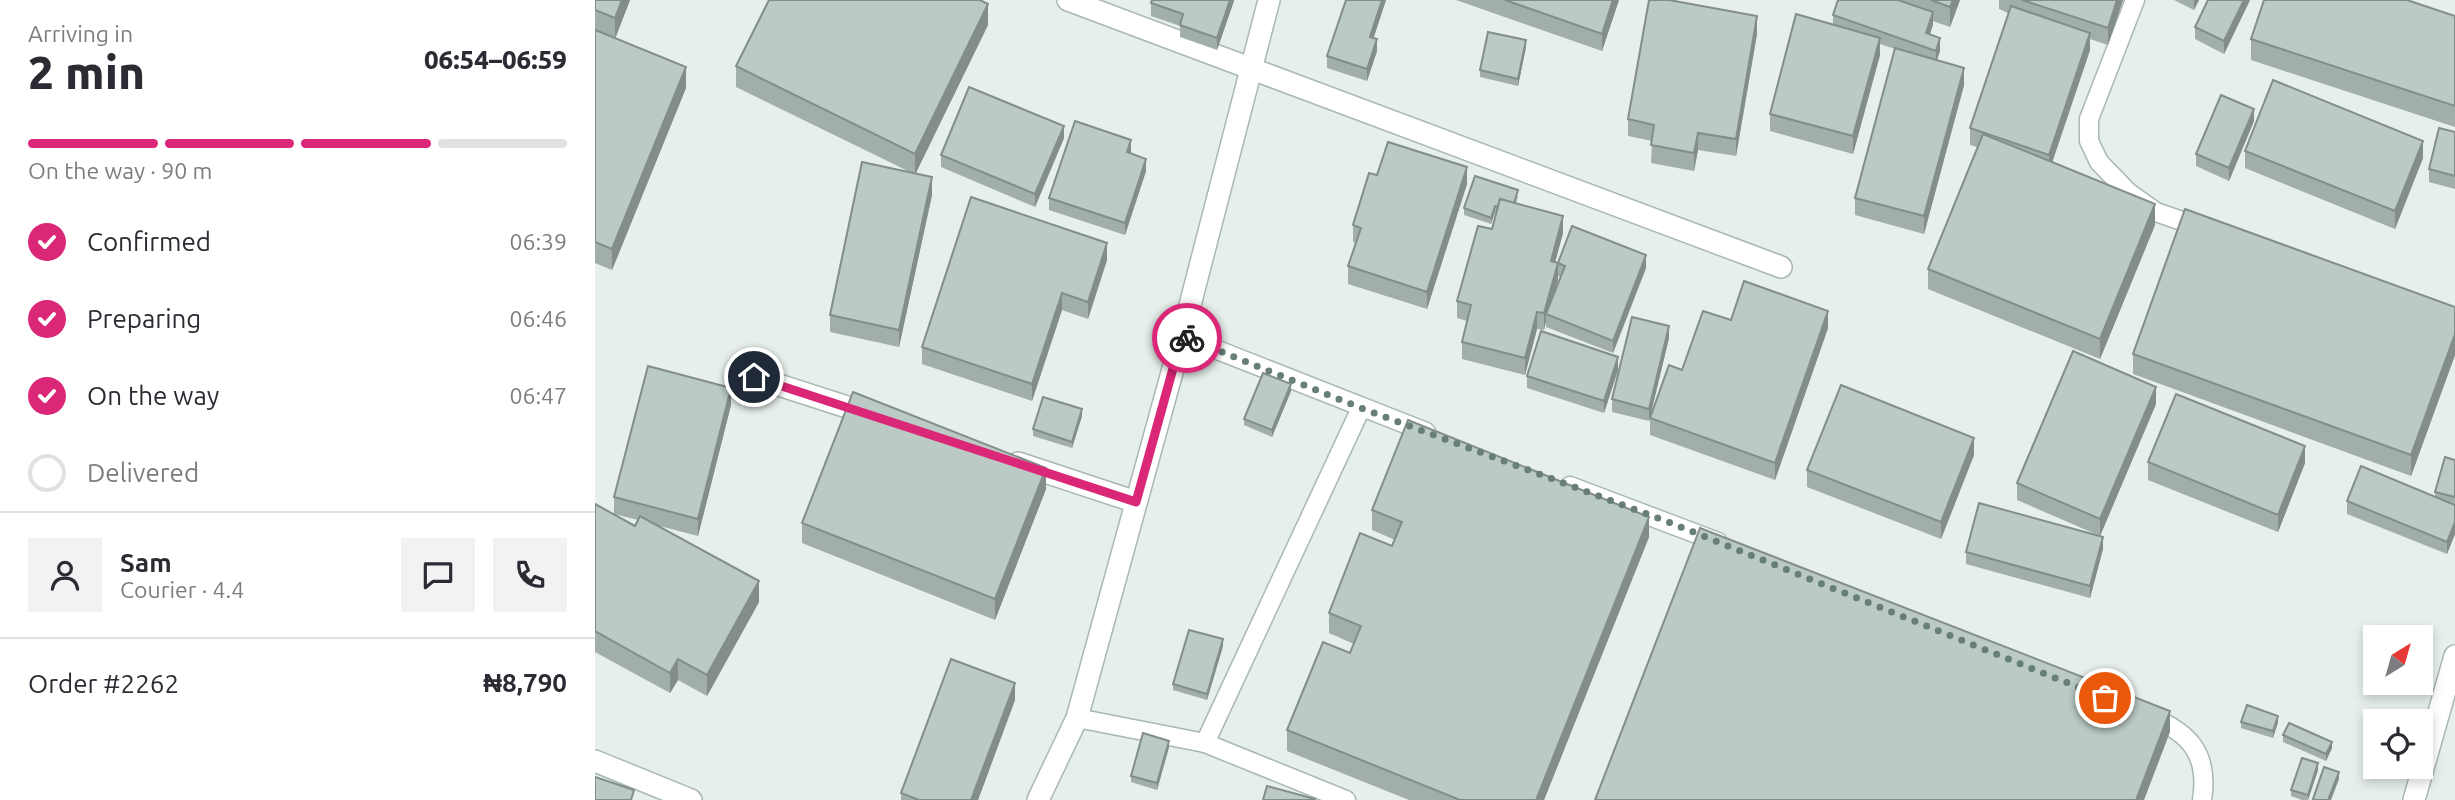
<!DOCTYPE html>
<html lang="en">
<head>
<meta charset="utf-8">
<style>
	body { margin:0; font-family:Ubuntu,sans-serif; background:#f2f2f3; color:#2b2b33; height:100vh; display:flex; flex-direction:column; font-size:26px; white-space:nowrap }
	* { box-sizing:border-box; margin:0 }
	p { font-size:23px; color:#7c7c81 }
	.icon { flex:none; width:38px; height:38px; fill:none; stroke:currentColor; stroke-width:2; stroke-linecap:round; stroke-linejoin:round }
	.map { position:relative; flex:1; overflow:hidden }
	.sheet { display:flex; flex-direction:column; background:#fff; width:595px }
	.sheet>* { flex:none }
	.needle { width:46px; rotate:37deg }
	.tools { position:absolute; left:1768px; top:625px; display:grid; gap:14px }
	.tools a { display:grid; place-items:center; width:70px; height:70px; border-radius:0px; background:#fff; box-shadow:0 4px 10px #0003; font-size:35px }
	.pin { position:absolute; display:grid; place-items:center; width:60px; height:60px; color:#fff; margin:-30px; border:4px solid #fff; border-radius:50%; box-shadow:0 2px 7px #0007 }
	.courier { position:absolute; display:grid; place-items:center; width:70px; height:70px; margin:-35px; border:5px solid #db2777; border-radius:50%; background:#fff; color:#222; box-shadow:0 2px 9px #0007 }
	.overview em { font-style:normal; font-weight:800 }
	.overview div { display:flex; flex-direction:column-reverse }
	.overview { display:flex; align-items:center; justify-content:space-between; height:119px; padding:0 28px }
	h1 { font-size:46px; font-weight:800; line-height:52px }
	.bar { display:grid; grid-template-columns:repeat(4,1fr); gap:10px 7px; align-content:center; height:84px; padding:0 28px }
	.bar i { height:9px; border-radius:5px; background:#e1e1e2 }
	.bar .current { background:#db2777 }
	.bar p { grid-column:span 4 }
	.line { display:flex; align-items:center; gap:18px; padding:0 28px; border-top:2px solid #e1e1e2 }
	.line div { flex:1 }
	.round { display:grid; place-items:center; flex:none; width:74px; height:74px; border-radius:0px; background:#f2f2f3 }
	ol { padding:0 28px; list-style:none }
	li { display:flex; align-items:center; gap:21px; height:77px }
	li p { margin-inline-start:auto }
	li .icon { padding:7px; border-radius:50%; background:#db2777; color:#fff; stroke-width:4 }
	li:last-child { color:#7c7c81 }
	li i { width:38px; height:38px; border:4px solid #e1e1e2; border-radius:50% }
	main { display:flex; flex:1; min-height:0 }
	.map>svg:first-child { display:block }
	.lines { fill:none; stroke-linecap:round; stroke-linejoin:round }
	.service-casing { stroke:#a8b8b2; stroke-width:21 }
	.minor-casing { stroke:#a8b8b2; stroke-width:24 }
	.service { stroke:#fff; stroke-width:18 }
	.minor { stroke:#fff; stroke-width:21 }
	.wall { fill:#a1aea9; fill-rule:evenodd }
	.shaded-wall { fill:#838d89 }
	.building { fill:#bbcac4; stroke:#838d89; stroke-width:2 }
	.done { stroke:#687f78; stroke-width:7; stroke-dasharray:0 12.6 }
	.route { stroke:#db2777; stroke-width:9 }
</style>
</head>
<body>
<main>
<section class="sheet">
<div class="overview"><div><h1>2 min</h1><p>Arriving in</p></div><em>06:54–06:59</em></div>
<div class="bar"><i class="current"></i><i class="current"></i><i class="current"></i><i></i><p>On the way · 90 m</p></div>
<ol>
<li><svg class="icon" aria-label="check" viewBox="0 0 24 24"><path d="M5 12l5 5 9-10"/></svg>Confirmed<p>06:39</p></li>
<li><svg class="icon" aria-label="check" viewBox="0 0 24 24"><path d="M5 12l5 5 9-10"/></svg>Preparing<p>06:46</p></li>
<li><svg class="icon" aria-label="check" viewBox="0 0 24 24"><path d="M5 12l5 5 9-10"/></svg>On the way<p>06:47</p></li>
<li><i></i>Delivered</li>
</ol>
<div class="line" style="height:126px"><a class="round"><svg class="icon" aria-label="person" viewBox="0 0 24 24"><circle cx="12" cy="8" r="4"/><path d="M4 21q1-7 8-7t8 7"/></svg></a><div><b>Sam</b><p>Courier · 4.4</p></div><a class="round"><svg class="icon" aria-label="chat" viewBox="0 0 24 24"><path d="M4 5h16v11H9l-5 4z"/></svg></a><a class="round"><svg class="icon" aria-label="phone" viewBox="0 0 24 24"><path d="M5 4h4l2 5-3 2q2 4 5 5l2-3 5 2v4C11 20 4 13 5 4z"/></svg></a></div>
<div class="line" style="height:91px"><div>Order #2262</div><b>₦8,790</b></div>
</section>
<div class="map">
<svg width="1860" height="800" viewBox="0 0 1860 800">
	<rect width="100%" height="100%" fill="#e6efeb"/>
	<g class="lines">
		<g class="service-casing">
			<g id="service">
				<path d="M1540 0 1494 119V141L1504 162 1533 192 1561 212 1607 228"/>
				<path d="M587 336 831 432"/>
				<path d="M975 486 1123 542"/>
				<path d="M1554 716C1596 733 1614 755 1607 800"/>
				<path d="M482 718 610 743 751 800"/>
				<path d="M610 743 766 408"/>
			</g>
		</g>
		<g class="minor-casing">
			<g id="minor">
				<path d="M473 0 1186 267"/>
				<path d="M159 377 280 416"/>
				<path d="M423 463 541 502"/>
				<path d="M0 761 96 800"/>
				<path d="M443 800 482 718 587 336 674 0"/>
				<path d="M1819 800 1860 656"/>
			</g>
		</g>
		<use href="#service" class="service"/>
		<use href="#minor" class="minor"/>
	</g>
	<g class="wall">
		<path d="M0 0H35L20 38 91 88 17 270 0 263Z"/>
		<path d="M639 0 622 50 585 37V26L556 16V3Z"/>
		<path d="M791 0 778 38 782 51 772 81 732 68V56Z"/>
		<path d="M861 0H1024L1007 51Z"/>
		<path d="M1243 0H1365L1355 27 1338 21 1335 34 1345 51 1342 60 1369 85 1329 234 1260 215V198L1300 49 1285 44V55L1258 154 1175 131V114L1238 25V15Z"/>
		<path d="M1404 0H1528L1513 45 1495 39V50L1457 162 1560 225 1505 359 1333 289V269L1382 147 1375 145V128L1413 13 1404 9Z"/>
		<path d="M1579 0H1604L1599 10Z"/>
		<path d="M1655 0 1629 54 1600 39V27Z"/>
		<path d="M1860 16V127L1656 60V39Z"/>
		<path d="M393 25 320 174 337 195 304 347 235 332V315L317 173 141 87V66Z"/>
		<path d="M1162 34 1141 156 1103 150 1099 171 1056 163 1057 141 1033 136V119Z"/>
		<path d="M931 47 923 86 885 77V70Z"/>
		<path d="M1659 121 1634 181 1601 166V154Z"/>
		<path d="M1860 132V189L1834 182V169Z"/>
		<path d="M469 138 440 207 346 167V155Z"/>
		<path d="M1650 151 1828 158 1800 229 1650 168Z"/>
		<path d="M536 154 551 171 530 235 454 210V198Z"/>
		<path d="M782 175 872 184 832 309 753 284V266L761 243 758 242V225Z"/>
		<path d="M923 196 921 204 968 233 960 262 1051 268 1018 353 951 327V321L949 330 942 329 930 375 867 359V342L872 321 862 318V301L897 229 901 213 900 212 896 224 869 215V208ZM963 276 966 277 958 297 963 280Z"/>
		<path d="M512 260 493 319 467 310 437 401 327 364V347Z"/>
		<path d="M1860 307V355L1816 476 1538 374V354Z"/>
		<path d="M1136 320 1233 328 1180 480 1055 435V419L1054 421 1017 412V399L1074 338 1055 417 1087 370Z"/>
		<path d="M1023 370 1009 413 932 388V376Z"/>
		<path d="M696 391 677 437 649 425V419Z"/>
		<path d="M1561 404 1505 536 1422 500V483Z"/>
		<path d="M136 405 103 536 61 525 164 602 112 696 83 680 75 693 0 652V504L40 526 43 520 19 514V497Z"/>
		<path d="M487 416 477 448 438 436V429Z"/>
		<path d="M1379 455 1346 539 1212 487V470Z"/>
		<path d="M1860 460V504L1853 502 1860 505V534L1852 554 1752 514V501L1840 496V492Z"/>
		<path d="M1553 462 1710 463 1683 532 1553 480Z"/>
		<path d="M451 489 400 620 207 543V523Z"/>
		<path d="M777 510 1054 537 949 800H814L692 751V730L755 653 759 644 734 633V613L797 546 800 540 777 530Z"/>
		<path d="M1508 549 1495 598 1371 564V552Z"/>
		<path d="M628 646 612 700 578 690V684Z"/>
		<path d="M420 700 383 800H306V793Z"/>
		<path d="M1646 722H1683L1678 738 1646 728Z"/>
		<path d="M1688 735 1737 748 1731 761 1688 742Z"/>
		<path d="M574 747 562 790 536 782V776Z"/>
		<path d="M1723 770 1713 800H1707L1696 796V790Z"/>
	</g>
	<g class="shaded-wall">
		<path d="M27 0H35L20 39V18Z"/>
		<path d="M635 0H639V1L622 50V38Z"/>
		<path d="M787 0H791L775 49V37Z"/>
		<path d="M1018 0H1024L1007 51V34Z"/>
		<path d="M1358 0H1365L1355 27V7Z"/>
		<path d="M1522 0H1528L1513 45V28Z"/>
		<path d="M1599 0H1604L1599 10Z"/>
		<path d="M1649 0H1655L1629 54V41Z"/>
		<path d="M393 4V25L320 175V154Z"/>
		<path d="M1338 12V25L1331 46V33Z"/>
		<path d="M1162 16V34L1141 156V139Z"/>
		<path d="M1495 33V50L1454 172V155Z"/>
		<path d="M1285 38V55L1258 154V136Z"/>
		<path d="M1345 38V51L1341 63V51Z"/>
		<path d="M782 39V51L772 81V69Z"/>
		<path d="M931 40V47L923 86V79Z"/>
		<path d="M91 67V88L17 270V249Z"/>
		<path d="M1369 68V85L1329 234V216Z"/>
		<path d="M1659 109V121L1634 181V168Z"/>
		<path d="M469 126V138L440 207V194Z"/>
		<path d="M1103 133V150L1099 171V153Z"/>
		<path d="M536 140V153L532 165V152Z"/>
		<path d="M1828 141V158L1800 229V211Z"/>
		<path d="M551 159V171L530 235V223Z"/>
		<path d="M872 167V184L832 309V292Z"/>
		<path d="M337 177V195L304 347V330Z"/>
		<path d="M1560 204V225L1505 359V339Z"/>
		<path d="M900 206V212L896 224V218Z"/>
		<path d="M968 216V233L956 278V261Z"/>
		<path d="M512 243V260L493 319V302Z"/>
		<path d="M1051 255V268L1018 353V341Z"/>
		<path d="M963 263V280L953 315 951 314V321L949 330V313Z"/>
		<path d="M467 293V310L437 401V384Z"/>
		<path d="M1233 311V328L1180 480V463Z"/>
		<path d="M942 312V329L930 375V358Z"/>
		<path d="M1074 326V338L1054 421V409Z"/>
		<path d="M1860 334V355L1816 476V455Z"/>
		<path d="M1023 357V370L1009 413V401Z"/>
		<path d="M696 384V391L677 437V430Z"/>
		<path d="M1561 387V404L1505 536V519Z"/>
		<path d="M136 388V405L103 536V519Z"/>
		<path d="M487 409V416L477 448V442Z"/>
		<path d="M1379 438V455L1346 539V522Z"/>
		<path d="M1710 446V463L1683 532V515Z"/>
		<path d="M451 468V489L400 620V599Z"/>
		<path d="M1054 517V537L949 800H941Z"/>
		<path d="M1860 522V534L1852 554V542Z"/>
		<path d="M1508 537V549L1495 598V586Z"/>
		<path d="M164 581V602L112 696V675Z"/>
		<path d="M628 639V646L612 700V694Z"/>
		<path d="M83 659V680L75 693V673Z"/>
		<path d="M420 683V700L383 800H376Z"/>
		<path d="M1575 711V732L1549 800H1541Z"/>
		<path d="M1683 716V722L1678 738V731Z"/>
		<path d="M574 741V747L562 790V783Z"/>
		<path d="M1737 742V748L1731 761V754Z"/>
		<path d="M1723 763V770L1713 800V795Z"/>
		<path d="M1744 772V779L1736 800H1733Z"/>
	</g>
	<g class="building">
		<path d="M0 0H27L20 18 0 10Z"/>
		<path d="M174 0H385L393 4 320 154 141 66Z"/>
		<path d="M557 0H635L622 38 585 25 588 14 556 3Z"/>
		<path d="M751 0H787L775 37 782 39 772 69 732 56Z"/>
		<path d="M910 0H1018L1007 34Z"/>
		<path d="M1054 0H1074L1162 16 1141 139 1103 133 1099 153 1056 145 1059 125 1033 119Z"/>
		<path d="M1243 0H1303L1338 12 1331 33 1345 38 1341 51 1238 15Z"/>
		<path d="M1336 0H1358L1355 7Z"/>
		<path d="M1427 0H1522L1513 28Z"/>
		<path d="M1613 0H1649L1629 41 1600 27Z"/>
		<path d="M1669 0H1812L1860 16V106L1656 39Z"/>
		<path d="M1416 6 1495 33 1454 155 1375 128Z"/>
		<path d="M1201 14 1285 38 1258 136 1175 114Z"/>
		<path d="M0 30 91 67 17 249 0 242Z"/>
		<path d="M893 32 931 40 923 79 885 70Z"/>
		<path d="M1300 48 1369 68 1329 216 1260 198Z"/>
		<path d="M1678 80 1828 141 1800 211 1650 151Z"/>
		<path d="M374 87 469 126 440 194 346 155Z"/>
		<path d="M1626 95 1659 109 1634 168 1601 154Z"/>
		<path d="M480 121 536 140 532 152 551 159 530 223 454 198Z"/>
		<path d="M1844 128 1860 132V176L1834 169Z"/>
		<path d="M1388 134 1560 204 1505 339 1333 269Z"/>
		<path d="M793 142 872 167 832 292 753 266 766 228 758 225 774 173 782 175Z"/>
		<path d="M267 162 337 177 304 330 235 315Z"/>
		<path d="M880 176 923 190 919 203 905 199 903 207 900 206 896 218 869 208Z"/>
		<path d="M376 197 512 243 493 302 467 293 437 384 327 347Z"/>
		<path d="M905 199 968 216 956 261 963 263 949 313 942 312 930 358 867 342 876 305 862 301 883 226 897 229Z"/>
		<path d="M1590 209 1860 307V334L1816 455 1538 354Z"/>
		<path d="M977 226 1051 255 1018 341 951 314 970 266 963 263Z"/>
		<path d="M1149 281 1233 311 1180 463 1055 418 1074 365 1087 370 1108 311 1136 320Z"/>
		<path d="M1037 317 1074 326 1054 409 1017 399Z"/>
		<path d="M946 331 1023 357 1009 401 932 376Z"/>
		<path d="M1478 351 1561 387 1505 519 1422 483Z"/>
		<path d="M53 366 136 388 103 519 19 497Z"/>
		<path d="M668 373 696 384 677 430 649 419Z"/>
		<path d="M1246 385 1379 438 1346 522 1212 470Z"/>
		<path d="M258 392 451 468 400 599 207 523Z"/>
		<path d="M1581 394 1710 446 1683 515 1553 462Z"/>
		<path d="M448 397 487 409 477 442 438 429Z"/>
		<path d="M813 420 1054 517 941 800H865L692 730 728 642 755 653 766 626 734 613 765 533 797 546 807 522 777 510Z"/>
		<path d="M1850 457 1860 460V497L1840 492Z"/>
		<path d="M1766 466 1860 505V522L1852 542 1752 501Z"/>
		<path d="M1384 503 1508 537 1495 586 1371 552Z"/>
		<path d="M0 504 40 526 45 516 164 581 112 675 83 659 75 673 0 631Z"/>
		<path d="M1105 528 1575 711 1541 800H1000Z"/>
		<path d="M594 630 628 639 612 694 578 684Z"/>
		<path d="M356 659 420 683 376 800H324L306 793Z"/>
		<path d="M1652 705 1683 716 1678 731 1646 722Z"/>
		<path d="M1694 723 1737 742 1731 754 1688 735Z"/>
		<path d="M548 733 574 741 562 783 536 776Z"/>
		<path d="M1707 758 1723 763 1713 795 1696 790Z"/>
		<path d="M1729 767 1744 772 1733 800H1720L1718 799Z"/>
		<path d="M0 777 39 790 36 800H0Z"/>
		<path d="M672 786 720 799V800H668Z"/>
	</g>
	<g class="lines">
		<path class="done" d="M592 338 766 408 1071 521 1510 698"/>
		<path class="route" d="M159 377 541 502 587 336 592 338"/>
	</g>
</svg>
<div class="tools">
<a><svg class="needle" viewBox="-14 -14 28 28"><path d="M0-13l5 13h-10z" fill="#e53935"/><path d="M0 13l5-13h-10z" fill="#7c7c81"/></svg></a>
<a><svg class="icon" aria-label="locate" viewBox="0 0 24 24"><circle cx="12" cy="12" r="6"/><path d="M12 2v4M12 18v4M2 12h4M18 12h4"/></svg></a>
</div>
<div class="pin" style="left:1510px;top:698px;background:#ea580c"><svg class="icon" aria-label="bag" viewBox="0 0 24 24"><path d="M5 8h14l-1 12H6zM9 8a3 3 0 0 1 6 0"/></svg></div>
<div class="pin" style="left:159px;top:377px;background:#1f2937"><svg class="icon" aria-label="home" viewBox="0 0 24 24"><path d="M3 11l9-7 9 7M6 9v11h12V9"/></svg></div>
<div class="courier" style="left:592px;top:338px"><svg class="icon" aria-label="bike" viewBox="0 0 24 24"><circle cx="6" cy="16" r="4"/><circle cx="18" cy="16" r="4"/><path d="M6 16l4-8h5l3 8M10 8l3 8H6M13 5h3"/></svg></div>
</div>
</main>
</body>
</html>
